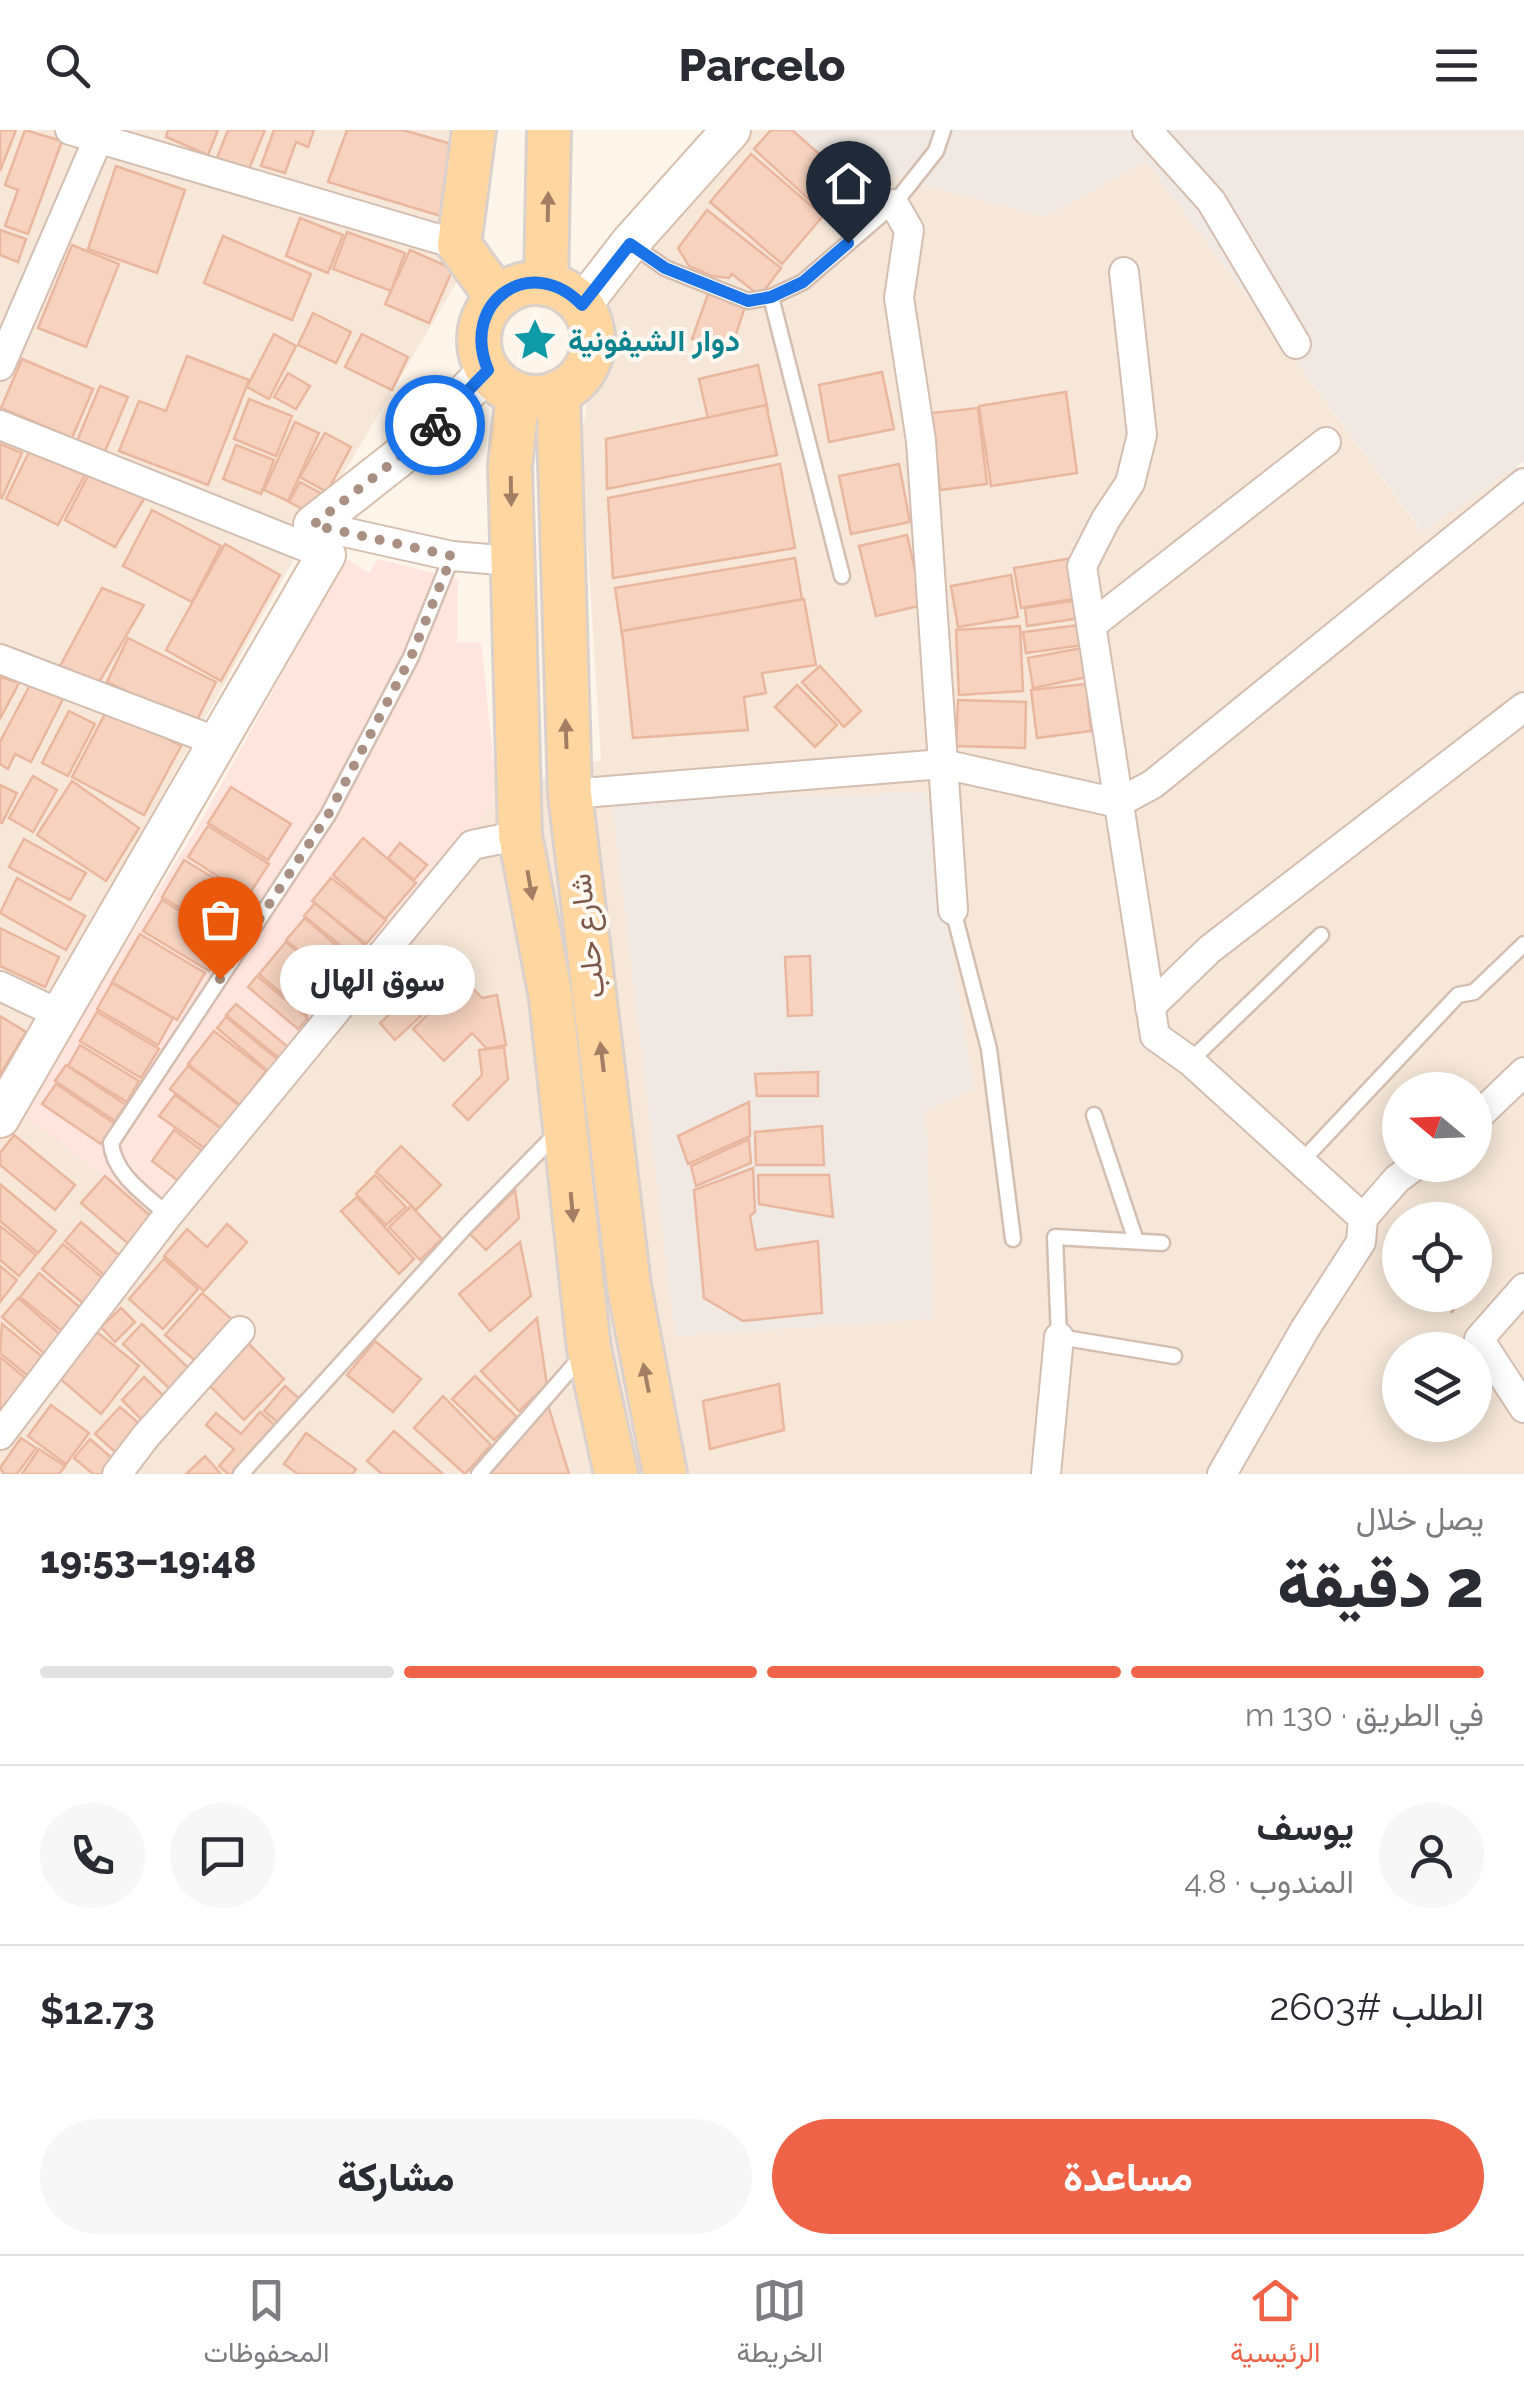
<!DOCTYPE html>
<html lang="ar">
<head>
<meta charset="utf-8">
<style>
	body { margin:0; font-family:Raleway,Vazirmatn,sans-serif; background:#f7f7f7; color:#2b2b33; direction:rtl; height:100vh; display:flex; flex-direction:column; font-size:38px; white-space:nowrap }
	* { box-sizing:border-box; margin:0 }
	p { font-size:32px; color:#7c7c81 }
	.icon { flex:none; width:55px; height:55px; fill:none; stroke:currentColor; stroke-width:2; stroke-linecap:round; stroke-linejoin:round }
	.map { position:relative; height:1344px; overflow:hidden; direction:ltr }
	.details { display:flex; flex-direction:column; background:#fff; flex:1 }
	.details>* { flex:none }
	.needle { width:65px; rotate:289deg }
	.fabs { position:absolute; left:1382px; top:942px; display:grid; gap:20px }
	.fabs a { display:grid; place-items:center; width:110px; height:110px; border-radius:50%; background:#fff; box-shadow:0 5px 25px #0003; font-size:50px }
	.pin { position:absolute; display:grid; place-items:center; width:85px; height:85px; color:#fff; margin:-102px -42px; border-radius:50% 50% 50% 0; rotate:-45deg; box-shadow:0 0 10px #0007 }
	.pin .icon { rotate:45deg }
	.courier { position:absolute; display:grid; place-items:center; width:100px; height:100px; margin:-50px; border:8px solid #1a73e8; border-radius:50%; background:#fff; color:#222; box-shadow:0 2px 12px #0007 }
	.bubble { position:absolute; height:70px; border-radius:35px; background:#fff; box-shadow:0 5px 25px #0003; font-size:32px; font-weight:800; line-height:70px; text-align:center; direction:rtl }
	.head em { font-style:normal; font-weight:800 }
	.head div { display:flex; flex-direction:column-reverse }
	.head { display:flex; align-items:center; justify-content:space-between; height:170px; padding:0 40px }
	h1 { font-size:65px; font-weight:800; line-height:75px }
	.bar { display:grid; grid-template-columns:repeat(4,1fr); gap:15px 10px; align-content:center; height:120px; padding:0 40px }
	.bar i { height:12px; border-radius:8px; background:#e1e1e2 }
	.bar .active { background:#ef6448 }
	.bar p { grid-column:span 4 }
	.line { display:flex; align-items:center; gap:25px; padding:0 40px; border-top:2px solid #e1e1e2 }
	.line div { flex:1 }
	.round { display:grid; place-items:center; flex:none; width:105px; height:105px; border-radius:52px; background:#f7f7f7 }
	.cta { display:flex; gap:20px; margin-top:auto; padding:20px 40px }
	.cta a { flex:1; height:115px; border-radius:60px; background:#ef6448; color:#fff; font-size:40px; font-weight:800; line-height:115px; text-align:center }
	.cta a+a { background:#f7f7f7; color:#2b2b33 }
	header { display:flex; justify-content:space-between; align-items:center; height:130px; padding:0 40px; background:#fff; font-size:45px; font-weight:800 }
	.dock { display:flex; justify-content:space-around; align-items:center; height:140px; border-top:2px solid #e1e1e2; background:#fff; font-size:28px; color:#7c7c81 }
	.dock a { display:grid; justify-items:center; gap:5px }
	.dock .active { color:#ef6448 }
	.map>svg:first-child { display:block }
	.residential { fill:#f6e7d8; fill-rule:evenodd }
	.commercial { fill:#ffe5dd }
	.industrial { fill:#efe8e3 }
	.building { fill:#f6d2bf; stroke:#eab79e; stroke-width:2.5 }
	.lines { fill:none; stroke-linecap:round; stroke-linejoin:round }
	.lane-casing { stroke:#d4beb1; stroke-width:19 }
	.street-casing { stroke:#d4beb1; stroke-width:32 }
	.secondary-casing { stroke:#d8bead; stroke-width:42 }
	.primary-casing { stroke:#dad1cc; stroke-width:48 }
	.path { stroke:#dcb5a1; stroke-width:5; stroke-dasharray:2.5 8; stroke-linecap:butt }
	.lane { stroke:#fff; stroke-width:14 }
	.street { stroke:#fff; stroke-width:28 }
	.secondary { stroke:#fff; stroke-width:38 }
	.primary { stroke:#ffd6a0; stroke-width:42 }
	.oneway { fill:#a37e64 }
	.done { stroke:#aa9082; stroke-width:10; stroke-dasharray:0 18 }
	.route { stroke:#1a73e8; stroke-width:12 }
	.labels { text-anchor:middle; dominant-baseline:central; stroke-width:8; stroke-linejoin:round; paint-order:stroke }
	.culture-label { font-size:30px; font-weight:bold; fill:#0d838f; stroke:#fff9f2; text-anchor:start }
	.street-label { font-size:30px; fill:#7c594a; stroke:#fff9f2 }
</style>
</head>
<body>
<header><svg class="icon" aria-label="menu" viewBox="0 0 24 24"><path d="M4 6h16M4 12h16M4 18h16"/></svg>Parcelo<svg class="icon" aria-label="search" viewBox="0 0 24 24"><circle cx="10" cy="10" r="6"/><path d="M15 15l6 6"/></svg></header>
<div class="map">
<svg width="1524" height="1344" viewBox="0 0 1524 1344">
	<rect width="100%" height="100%" fill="#fef5ea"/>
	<path class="residential" d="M0 0H459L458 150 313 395 1 954 480 692 497 664 601 630 581 310 612 126 725 0H772L841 58 887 45 1045 87 1146 31 1422 402 1517 336 1524 343V1344H0ZM1400 960H1475V1035H1400ZM1400 1090H1475V1165H1400ZM1400 1220H1475V1295H1400Z"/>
	<path class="commercial" d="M346 429 369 443 378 429 458 449 457 513 481 512 497 664 480 692 160 1090 22 983 202 689Z"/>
	<g class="industrial">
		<path d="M772 0H1524V331L1423 402 1146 31 1045 87 887 45 841 58Z"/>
		<path d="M926 662 974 959 926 981 934 1189 675 1206 612 671Z"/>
	</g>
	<g class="building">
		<path d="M0 0H16L0 41Z"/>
		<path d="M25 0 62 11 28 104 5 96 18 60 5 55Z"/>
		<path d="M168 0H218L208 25 166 7Z"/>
		<path d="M228 0H265L248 41 217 28Z"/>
		<path d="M274 0H314L308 17 296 12 285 43 261 36Z"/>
		<path d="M347 0H403L455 15 454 90 328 52Z"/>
		<path d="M771 0H792L852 53 825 84 754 19Z"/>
		<path d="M751 24 823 86 782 134 710 72Z"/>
		<path d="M116 36 185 60 157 143 88 119Z"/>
		<path d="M707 80 781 138 760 166 732 144 729 148 712 146 689 136 678 118Z"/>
		<path d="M300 88 343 105 328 143 286 126Z"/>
		<path d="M0 100 26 109 18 132 0 125Z"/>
		<path d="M347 102 405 123 391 161 333 139Z"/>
		<path d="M223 106 311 144 292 190 204 153Z"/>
		<path d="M72 115 119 134 86 217 38 198Z"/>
		<path d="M410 120 453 139 429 193 385 174Z"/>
		<path d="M708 164 745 177 730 222 692 209Z"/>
		<path d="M313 183 351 202 336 233 298 215Z"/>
		<path d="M274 204 296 216 269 269 247 257Z"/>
		<path d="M362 204 408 227 392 260 345 237Z"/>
		<path d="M187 226 249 250 208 355 119 321 139 271 166 281Z"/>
		<path d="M22 229 93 259 72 308 1 278Z"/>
		<path d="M758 235 768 280 709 293 699 249Z"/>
		<path d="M882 242 894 299 829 312 819 255Z"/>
		<path d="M288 243 310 256 296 279 274 267Z"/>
		<path d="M100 256 128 267 104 324 76 313Z"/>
		<path d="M1066 262 1077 343 991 356 979 276Z"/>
		<path d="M249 269 292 286 276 326 234 309Z"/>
		<path d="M766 275 777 325 607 359 606 309Z"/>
		<path d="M978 278 987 354 940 360 931 283Z"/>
		<path d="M295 292 319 303 288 371 264 360Z"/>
		<path d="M325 303 351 317 327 362 300 347Z"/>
		<path d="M0 314 22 323 2 368 0 367Z"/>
		<path d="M236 315 274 330 261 364 223 349Z"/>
		<path d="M29 322 85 345 58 395 6 369Z"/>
		<path d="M780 334 795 418 613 448 608 368Z"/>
		<path d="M899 334 910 392 851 404 839 346Z"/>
		<path d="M92 338 145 367 115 417 65 390Z"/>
		<path d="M300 352 326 366 316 386 289 372Z"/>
		<path d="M152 380 221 416 192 472 123 436Z"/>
		<path d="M907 405 923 475 876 486 859 416Z"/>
		<path d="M225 414 280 445 221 551 166 520Z"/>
		<path d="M795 428 803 475 622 505 615 458Z"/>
		<path d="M1072 428 1078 468 1021 478 1014 438Z"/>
		<path d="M1011 445 1018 487 958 497 951 456Z"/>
		<path d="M102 458 144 475 99 552 59 538Z"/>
		<path d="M804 469 816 535 762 543 766 563 744 567 748 600 633 608 622 501Z"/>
		<path d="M1078 470 1081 488 1027 496 1025 478Z"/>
		<path d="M1080 495 1083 515 1026 523 1023 502Z"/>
		<path d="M1020 496 1023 561 959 565 956 500Z"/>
		<path d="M128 508 216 552 195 594 107 552Z"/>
		<path d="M1082 518 1087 547 1033 558 1028 528Z"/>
		<path d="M820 536 861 581 844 597 802 552Z"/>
		<path d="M0 547 19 553 0 589Z"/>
		<path d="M1086 554 1091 601 1037 608 1031 560Z"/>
		<path d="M30 555 63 569 31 632 15 624 8 639 0 634V612Z"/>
		<path d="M797 555 837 595 815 617 775 577Z"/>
		<path d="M958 570 1026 572 1025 618 956 616Z"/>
		<path d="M108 578 181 616 144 685 72 647Z"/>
		<path d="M69 581 95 594 68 646 42 633Z"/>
		<path d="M33 646 57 660 33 702 9 688Z"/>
		<path d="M72 651 139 698 106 751 37 705Z"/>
		<path d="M0 655 17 663 2 693 0 692Z"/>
		<path d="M231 657 291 694 268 730 208 693Z"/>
		<path d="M208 696 269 734 248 766 188 727Z"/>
		<path d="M363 708 416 753 385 789 333 745Z"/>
		<path d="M24 709 86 743 70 770 9 737Z"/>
		<path d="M400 713 427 735 414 750 388 728Z"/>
		<path d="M184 730 247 768 225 805 162 767Z"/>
		<path d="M17 748 85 786 66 820 0 783Z"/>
		<path d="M331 748 386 790 366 814 312 771Z"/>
		<path d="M162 770 228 810 209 841 143 801Z"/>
		<path d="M315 773 365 815 355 827 304 786Z"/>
		<path d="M305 788 353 830 335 851 286 810Z"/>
		<path d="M0 798 59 827 45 857 0 836Z"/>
		<path d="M140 804 205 843 177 890 112 852Z"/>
		<path d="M286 812 334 853 307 885 259 844Z"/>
		<path d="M411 820 426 833 397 867 382 855Z"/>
		<path d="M457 822 472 838 395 910 380 893Z"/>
		<path d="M810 826 812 885 788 886 785 827Z"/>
		<path d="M257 846 308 888 298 899 248 857Z"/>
		<path d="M464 849 482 868 497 865 506 915 487 919 472 903 444 931 413 899Z"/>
		<path d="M112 853 173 888 158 915 97 879Z"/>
		<path d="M236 874 288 917 279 928 226 885Z"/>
		<path d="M97 882 159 919 141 948 80 911Z"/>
		<path d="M0 886 26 902 0 945Z"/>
		<path d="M226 887 278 930 269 942 217 898Z"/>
		<path d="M214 901 266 941 240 975 188 934Z"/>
		<path d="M80 915 139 951 127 972 68 936Z"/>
		<path d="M504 917 508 949 468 990 453 975 482 945 479 920Z"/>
		<path d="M66 935 126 975 115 991 55 951Z"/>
		<path d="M188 936 240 976 222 999 170 959Z"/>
		<path d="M818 942V966H757L755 944Z"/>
		<path d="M56 954 115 994 101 1014 42 974Z"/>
		<path d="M175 965 222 999 207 1020 159 986Z"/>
		<path d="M749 972 750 1006 688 1034 678 1006Z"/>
		<path d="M822 996 824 1035H756L755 1002Z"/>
		<path d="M174 1000 204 1022 181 1053 152 1031Z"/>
		<path d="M14 1005 75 1055 55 1080 0 1035V1023Z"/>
		<path d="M749 1009 751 1033 696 1056 691 1036Z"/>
		<path d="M401 1016 441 1055 416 1080 376 1042Z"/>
		<path d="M753 1038 755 1082 750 1086 756 1120 818 1111 822 1183 743 1191 704 1168 694 1060Z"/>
		<path d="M375 1045 406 1077 386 1095 356 1064Z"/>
		<path d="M758 1045H829L833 1087 759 1074Z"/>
		<path d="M105 1046 155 1090 132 1117 81 1073Z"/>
		<path d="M0 1054 56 1101 38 1123 0 1091Z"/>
		<path d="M515 1060 519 1088 486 1120 470 1104Z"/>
		<path d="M357 1067 414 1129 399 1144 341 1081Z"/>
		<path d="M411 1076 442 1109 420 1130 389 1097Z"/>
		<path d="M81 1092 128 1133 112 1152 65 1111Z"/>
		<path d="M227 1094 247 1112 204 1161 164 1126 187 1099 207 1117Z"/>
		<path d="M0 1096 36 1125 19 1146 0 1130Z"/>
		<path d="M520 1112 531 1166 490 1201 459 1164Z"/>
		<path d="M63 1114 106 1151 85 1175 42 1139Z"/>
		<path d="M164 1129 198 1159 163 1199 129 1169Z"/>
		<path d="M0 1136 17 1150 0 1172Z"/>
		<path d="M39 1143 82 1179 63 1202 20 1167Z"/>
		<path d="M202 1163 235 1192 199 1234 165 1205Z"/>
		<path d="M18 1168 69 1212 53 1231 2 1187Z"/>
		<path d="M121 1178 135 1192 115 1212 101 1197Z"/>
		<path d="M537 1188 547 1255 519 1281 481 1241Z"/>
		<path d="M2 1194 50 1233 34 1251 0 1223Z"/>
		<path d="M142 1194 196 1245 176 1265 123 1214Z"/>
		<path d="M97 1202 139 1236 101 1284 57 1246Z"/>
		<path d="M245 1210 284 1249 244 1290 205 1251Z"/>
		<path d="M375 1211 421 1249 393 1282 347 1245Z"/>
		<path d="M0 1227 29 1251 0 1288Z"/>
		<path d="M475 1246 517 1287 494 1310 452 1269Z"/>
		<path d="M144 1247 175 1277 152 1300 122 1270Z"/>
		<path d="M779 1254 784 1300 710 1319 703 1271Z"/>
		<path d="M285 1256 303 1272 282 1296 264 1281Z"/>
		<path d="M443 1266 491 1315 465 1344 414 1298Z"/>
		<path d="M51 1275 89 1303 66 1334 28 1306Z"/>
		<path d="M548 1275 569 1344H490Z"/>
		<path d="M120 1277 149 1302 124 1330 95 1304Z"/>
		<path d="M260 1282 279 1299 240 1344H228L219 1336 234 1319 206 1295 216 1283 241 1304Z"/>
		<path d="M394 1301 443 1344H382L367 1331Z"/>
		<path d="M306 1303 356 1339 353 1344H298L284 1334Z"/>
		<path d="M21 1308 36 1318 17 1344H4L0 1338Z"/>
		<path d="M90 1309 120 1335 113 1344H93L74 1328Z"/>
		<path d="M39 1319 65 1336 59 1344H22Z"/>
		<path d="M205 1326 221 1344H186Z"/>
	</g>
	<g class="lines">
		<g class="lane-casing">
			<g id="lane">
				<path d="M631 114 665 138 748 171 771 167 803 152 894 74 936 21 943 0"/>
				<path d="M771 167 842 446"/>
				<path d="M953 780 989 919 1013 1109"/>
				<path d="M1190 931 1321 805"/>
				<path d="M1094 985 1136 1111"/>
				<path d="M1301 1032 1458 865 1474 862 1524 814"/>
				<path d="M168 1085C146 1065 114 1045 111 1013L328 685 411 527 452 426"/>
				<path d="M1162 1113 1055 1107 1059 1207 1174 1226"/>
				<path d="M241 1344 466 1096 558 1002"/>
				<path d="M479 1344 581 1227"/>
			</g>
		</g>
		<g class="street-casing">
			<g id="street">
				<path d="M70 0 459 115"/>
				<path d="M1147 0 1211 71 1296 214"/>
				<path d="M894 74 909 100 899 168 921 311 953 780"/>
				<path d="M1124 142 1142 305 1130 353 1106 389 1082 436 1155 906 1190 931 1363 1088"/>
				<path d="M0 236 102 0"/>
				<path d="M0 295 326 425"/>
				<path d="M313 395 452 426 512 431"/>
				<path d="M1093 494 1326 312"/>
				<path d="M0 529 218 612"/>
				<path d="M570 664 943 634 1118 673 1153 654 1524 353"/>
				<path d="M0 856 61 885"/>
				<path d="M1150 877 1210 819 1524 577"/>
				<path d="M1475 989 1524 942"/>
				<path d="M1524 1158 1479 1209 1524 1278"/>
				<path d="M0 1305 168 1085 472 715 520 705"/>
				<path d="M117 1344 146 1306 240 1201"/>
				<path d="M1046 1344 1059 1207"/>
				<path d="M1222 1344 1305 1199 1361 1112 1363 1088 1397 1049 1416 1035"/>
			</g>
		</g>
		<g class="secondary-casing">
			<g id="secondary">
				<path d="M582 175 630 113 731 0"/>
				<path d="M0 988 326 425 313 395 421 310 488 240"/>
			</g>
		</g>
		<g class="primary-casing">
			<g id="primary">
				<path d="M474 0 459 115 497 167"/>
				<circle cx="536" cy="210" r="57"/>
				<path d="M546 154 549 0"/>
				<path d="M558 262 570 664 629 1156 665 1344"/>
				<path d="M518 264 510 336 520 705 551 868 589 1219 616 1344"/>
			</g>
		</g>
		<g class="path">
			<path d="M1388 1115 1400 1127"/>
			<path d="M1437 1165 1459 1188"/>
		</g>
		<use href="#lane" class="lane"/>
		<use href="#street" class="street"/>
		<use href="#secondary" class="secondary"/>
		<use href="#primary" class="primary"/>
	</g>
	<defs><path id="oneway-solid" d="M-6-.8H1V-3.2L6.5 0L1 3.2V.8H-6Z" transform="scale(2.5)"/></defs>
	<g class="oneway">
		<use href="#oneway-solid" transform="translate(548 77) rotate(-89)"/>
		<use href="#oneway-solid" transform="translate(511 361) rotate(89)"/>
		<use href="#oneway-solid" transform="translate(566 604) rotate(-92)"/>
		<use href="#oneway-solid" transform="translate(530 755) rotate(80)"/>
		<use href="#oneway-solid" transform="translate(602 927) rotate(-97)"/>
		<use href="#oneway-solid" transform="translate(572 1077) rotate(85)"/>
		<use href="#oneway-solid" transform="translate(646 1248) rotate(-101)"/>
	</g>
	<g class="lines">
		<path class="done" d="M220 849 328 685 411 527 452 426 313 395 421 310 435 295"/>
		<path class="route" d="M435 295 488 240C459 171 532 122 582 175L630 114 665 138 748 171 771 167 803 152 848 113"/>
	</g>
	<defs>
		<g id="sight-bare" transform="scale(3.45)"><path d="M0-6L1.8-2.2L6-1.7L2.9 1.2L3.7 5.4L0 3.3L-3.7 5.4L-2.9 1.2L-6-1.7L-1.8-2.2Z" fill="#0f9aa8" stroke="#fff9f2" stroke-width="2.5" paint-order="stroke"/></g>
	</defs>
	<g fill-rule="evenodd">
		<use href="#sight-bare" x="535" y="210"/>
	</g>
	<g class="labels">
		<g class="culture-label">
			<text x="568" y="210">دوار الشيفونية</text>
		</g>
		<g class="street-label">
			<text transform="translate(587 806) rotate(-97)">شارع حلب</text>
		</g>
	</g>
</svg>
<div class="fabs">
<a><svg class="needle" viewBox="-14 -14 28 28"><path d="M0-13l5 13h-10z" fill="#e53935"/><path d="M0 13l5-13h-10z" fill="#7c7c81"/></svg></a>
<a><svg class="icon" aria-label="locate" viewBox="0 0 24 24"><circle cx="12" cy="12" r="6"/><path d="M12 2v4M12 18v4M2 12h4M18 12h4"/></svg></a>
<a><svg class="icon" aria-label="layers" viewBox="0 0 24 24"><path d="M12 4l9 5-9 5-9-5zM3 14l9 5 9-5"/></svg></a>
</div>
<div class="pin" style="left:220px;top:849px;background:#ea580c"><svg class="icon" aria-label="bag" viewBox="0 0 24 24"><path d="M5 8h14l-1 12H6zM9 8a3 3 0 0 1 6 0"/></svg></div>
<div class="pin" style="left:848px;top:113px;background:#1f2937"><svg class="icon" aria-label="home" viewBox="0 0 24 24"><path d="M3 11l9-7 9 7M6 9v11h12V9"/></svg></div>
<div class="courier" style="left:435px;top:295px"><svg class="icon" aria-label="bike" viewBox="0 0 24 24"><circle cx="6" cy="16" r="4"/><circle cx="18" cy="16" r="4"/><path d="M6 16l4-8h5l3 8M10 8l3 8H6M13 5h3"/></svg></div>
<div class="bubble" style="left:280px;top:815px;width:195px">سوق الهال</div>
</div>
<section class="details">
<div class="head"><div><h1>2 دقيقة</h1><p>يصل خلال</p></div><em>19:48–19:53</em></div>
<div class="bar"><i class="active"></i><i class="active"></i><i class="active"></i><i></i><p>في الطريق · 130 m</p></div>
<div class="line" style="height:180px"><a class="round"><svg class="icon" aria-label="person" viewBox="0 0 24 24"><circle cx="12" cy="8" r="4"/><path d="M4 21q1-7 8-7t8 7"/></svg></a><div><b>يوسف</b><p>المندوب · 4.8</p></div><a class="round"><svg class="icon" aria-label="chat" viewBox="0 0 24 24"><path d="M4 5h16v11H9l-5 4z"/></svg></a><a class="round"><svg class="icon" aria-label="phone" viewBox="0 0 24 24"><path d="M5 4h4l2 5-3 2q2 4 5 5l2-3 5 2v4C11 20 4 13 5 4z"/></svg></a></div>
<div class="line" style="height:130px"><div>الطلب #2603</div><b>$12.73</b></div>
<div class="cta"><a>مساعدة</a><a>مشاركة</a></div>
</section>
<nav class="dock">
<a class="active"><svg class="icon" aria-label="home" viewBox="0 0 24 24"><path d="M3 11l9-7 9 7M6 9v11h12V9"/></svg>الرئيسية</a>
<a><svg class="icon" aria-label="map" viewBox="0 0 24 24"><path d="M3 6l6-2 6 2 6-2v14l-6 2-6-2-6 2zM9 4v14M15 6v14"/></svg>الخريطة</a>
<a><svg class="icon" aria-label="saved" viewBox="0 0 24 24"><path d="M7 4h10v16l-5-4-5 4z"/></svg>المحفوظات</a>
</nav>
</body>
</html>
